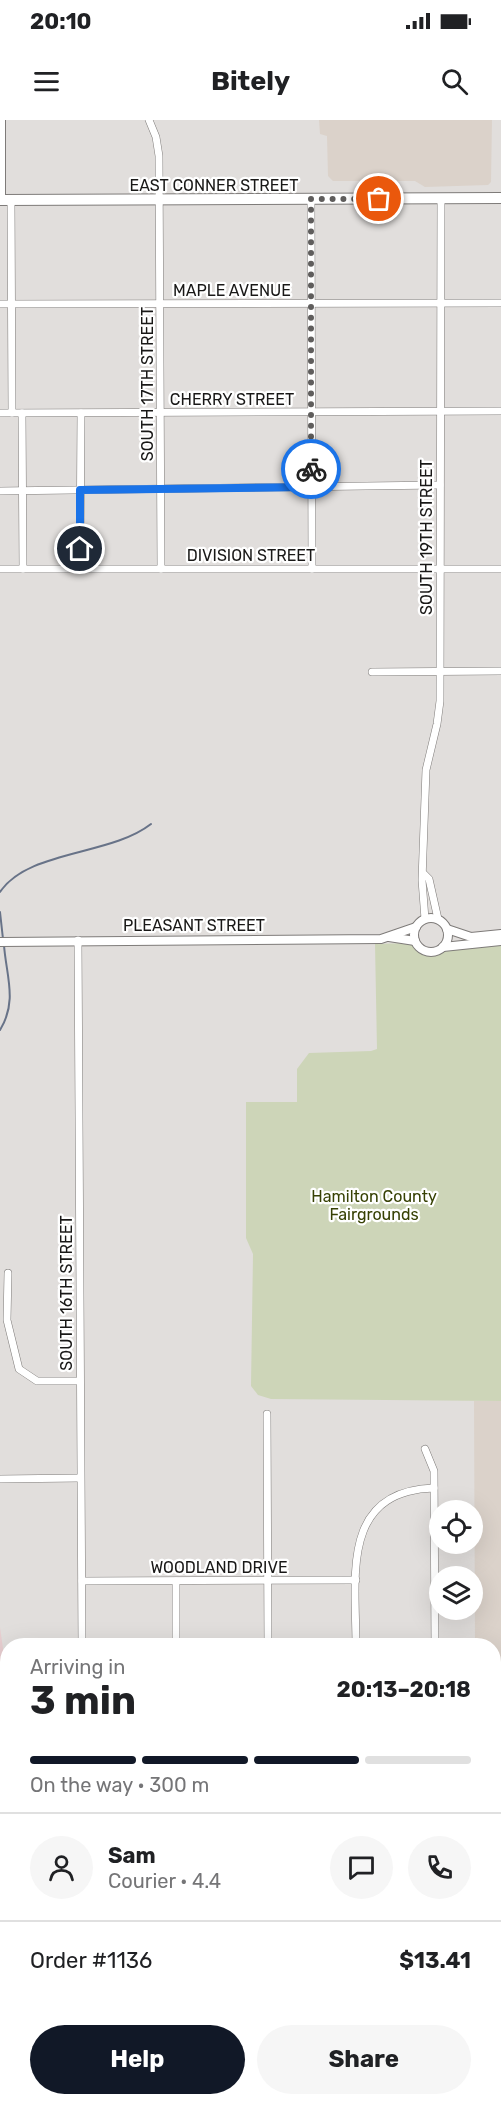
<!DOCTYPE html>
<html lang="en">
<head>
<meta charset="utf-8">
<style>
	body { margin:0; font-family:Rubik,sans-serif; background:#f6f6f6; color:#202124; height:100vh; display:flex; flex-direction:column; font-size:22px; white-space:nowrap }
	* { box-sizing:border-box; margin:0 }
	p { font-size:20px; color:#757577 }
	.icon { flex:none; width:33px; height:33px; fill:none; stroke:currentColor; stroke-width:2; stroke-linecap:round; stroke-linejoin:round }
	.map { position:relative; flex:1; overflow:hidden }
	.drawer { position:absolute; left:0px; top:1518px; width:501px; height:468px; display:flex; flex-direction:column; background:#fff; border-radius:24px 24px 0 0; box-shadow:0 6px 24px #0002 }
	.drawer>* { flex:none }
	.tools { position:absolute; left:429px; top:1380px; display:grid; gap:12px }
	.tools a { display:grid; place-items:center; width:54px; height:54px; border-radius:50%; background:#fff; box-shadow:0 6px 24px #0002; font-size:30px }
	.pin { position:absolute; display:grid; place-items:center; width:51px; height:51px; color:#fff; margin:-26px; border:3px solid #fff; border-radius:50%; box-shadow:0 2px 6px #0007 }
	.courier { position:absolute; display:grid; place-items:center; width:60px; height:60px; margin:-30px; border:4px solid #1a73e8; border-radius:50%; background:#fff; color:#222; box-shadow:0 2px 8px #0007 }
	.head em { font-style:normal; font-weight:700 }
	.head div { display:flex; flex-direction:column-reverse }
	.head { display:flex; align-items:center; justify-content:space-between; height:102px; padding:0 30px }
	h1 { font-size:39px; font-weight:700; line-height:45px }
	.bar { display:grid; grid-template-columns:repeat(4,1fr); gap:9px 6px; align-content:center; height:72px; padding:0 30px }
	.bar i { height:8px; border-radius:4px; background:#e0e0e0 }
	.bar .selected { background:#111827 }
	.bar p { grid-column:span 4 }
	.line { display:flex; align-items:center; gap:15px; padding:0 30px; border-top:2px solid #e0e0e0 }
	.line div { flex:1 }
	.round { display:grid; place-items:center; flex:none; width:63px; height:63px; border-radius:32px; background:#f6f6f6 }
	.button { display:flex; gap:12px; margin-top:auto; padding:12px 30px }
	.button a { flex:1; height:69px; border-radius:36px; background:#111827; color:#fff; font-size:24px; font-weight:700; line-height:69px; text-align:center }
	.button a+a { background:#f6f6f6; color:#202124 }
	.status { display:flex; justify-content:space-between; align-items:center; height:42px; padding:0 30px; background:#fff; direction:ltr }
	.status svg { height:16px; fill:currentColor }
	header { display:flex; justify-content:space-between; align-items:center; height:78px; padding:0 30px; background:#fff; font-size:27px; font-weight:700 }
	.map>svg:first-child { display:block }
	.built { fill:#dbd2ca }
	.education { fill:#e8ced0 }
	.green { fill:#cdd5b8 }
	.lines { fill:none; stroke-linecap:round; stroke-linejoin:round }
	.stream { stroke:#687388; stroke-width:2 }
	.river { stroke:#8a9ab9; stroke-width:12 }
	.minor-casing { stroke:#7e7b79; stroke-width:8 }
	.tertiary-casing { stroke:#7e7b79; stroke-width:10 }
	.secondary-casing { stroke:#7e7b79; stroke-width:10 }
	.primary-casing { stroke:#7e7b79; stroke-width:12 }
	.minor { stroke:#fff; stroke-width:7 }
	.tertiary { stroke:#fff; stroke-width:8 }
	.secondary { stroke:#fff; stroke-width:9 }
	.primary { stroke:#fff; stroke-width:10 }
	.done { stroke:#5f5d5c; stroke-width:6; stroke-dasharray:0 10.8 }
	.route { stroke:#1a73e8; stroke-width:8 }
	.labels { text-anchor:middle; dominant-baseline:central; stroke-width:4.5; stroke-linejoin:round; paint-order:stroke }
	.street-label { font-size:16px; fill:#191817; stroke:#fff }
	.park-label { font-size:16px; fill:#374104; stroke:#fff }
</style>
</head>
<body>
<div class="status"><b>20:10</b><svg viewBox="0 0 49 12"><path d="M0 12V9h3v3zM5 12V6h3v6zM10 12V3h3v9zM15 12V0h3v12zM26 1h20v11H26zM47 4h2v5h-2z"/></svg></div>
<header><svg class="icon" aria-label="menu" viewBox="0 0 24 24"><path d="M4 6h16M4 12h16M4 18h16"/></svg>Bitely<svg class="icon" aria-label="search" viewBox="0 0 24 24"><circle cx="10" cy="10" r="6"/><path d="M15 15l6 6"/></svg></header>
<div class="map">
<svg width="501" height="1986" viewBox="0 0 501 1986">
	<rect width="100%" height="100%" fill="#e1dedc"/>
	<g class="built">
		<path d="M319 0H492L491 62 488 65 425 67 415 61H333L328 56 327 16 320 14Z"/>
		<path d="M474 1281H501V1820L494 1818V1526L475 1525Z"/>
	</g>
	<path class="education" d="M0 1507 7 1558V1603H0Z"/>
	<g class="green">
		<path d="M408 823 428 834 501 823V1281L271 1279 258 1275 251 1266 253 1134 246 1118V982H297V949L309 933 371 931 377 929 375 824Z"/>
		<path d="M494 1831 501 1833V1986H406L407 1979 494 1978Z"/>
	</g>
	<g class="lines">
		<g class="stream">
			<path d="M0 772C28 730 110 736 151 704"/>
			<path d="M0 792 3 819"/>
			<path d="M0 910C18 881 6 855 4 825"/>
		</g>
		<g class="river">
			<path d="M137 1978 143 1986"/>
			<path d="M381 1978 389 1986"/>
			<path d="M99 1986 103 1978"/>
			<path d="M272 1986 289 1978"/>
		</g>
		<g class="minor-casing">
			<g id="minor">
				<path d="M149 0 156 17 159 36 161 449"/>
				<path d="M311 79 312 449"/>
				<path d="M11 80 12 293"/>
				<path d="M0 184 501 183"/>
				<path d="M0 293 501 291"/>
				<path d="M22 293 23 449"/>
				<path d="M0 371 440 365"/>
				<path d="M0 449H501"/>
				<path d="M80 449 81 293"/>
				<path d="M372 552 501 551"/>
				<path d="M424 754 429 759 438 799"/>
				<path d="M425 799 422 760 426 650 437 604 440 581 441 79"/>
				<path d="M78 820 82 1526"/>
				<path d="M8 1153 7 1200 19 1249 37 1261H79"/>
				<path d="M267 1294 268 1526"/>
				<path d="M425 1329 434 1351 435 1526"/>
				<path d="M0 1359 80 1358"/>
				<path d="M82 1461 356 1460"/>
				<path d="M176 1461V1526"/>
				<path d="M356 1526C356 1457 340 1371 434 1368"/>
				<path d="M494 1826 501 1828"/>
			</g>
		</g>
		<g class="tertiary-casing">
			<g id="tertiary">
				<path d="M1 80V0"/>
				<circle cx="431" cy="815" r="17"/>
				<path d="M447 809 471 817 501 814"/>
				<path d="M389 817 415 821"/>
				<path d="M0 822 381 819 416 807"/>
				<path d="M443 827 501 821"/>
			</g>
		</g>
		<g class="secondary-casing">
			<g id="secondary">
				<path d="M0 1746 8 1749"/>
				<path d="M174 1978 181 1986"/>
			</g>
		</g>
		<g class="primary-casing">
			<path id="primary" d="M0 80 501 78"/>
		</g>
		<use href="#minor" class="minor"/>
		<use href="#tertiary" class="tertiary"/>
		<use href="#secondary" class="secondary"/>
		<use href="#primary" class="primary"/>
	</g>
	<g class="lines">
		<path class="done" d="M311 349V79H379"/>
		<path class="route" d="M80 429V370L311 367V349"/>
	</g>
	<g class="labels">
		<g class="street-label">
			<text x="214" y="65">EAST CONNER STREET</text>
			<text x="232" y="170">MAPLE AVENUE</text>
			<text transform="translate(147 264) rotate(-90)">SOUTH 17TH STREET</text>
			<text x="232" y="279">CHERRY STREET</text>
			<text transform="translate(426 417) rotate(-90)">SOUTH 19TH STREET</text>
			<text x="251" y="435">DIVISION STREET</text>
			<text x="194" y="805">PLEASANT STREET</text>
			<text transform="translate(66 1173) rotate(-90)">SOUTH 16TH STREET</text>
			<text x="219" y="1447">WOODLAND DRIVE</text>
		</g>
		<g class="park-label">
			<text x="374" y="1076">Hamilton County<tspan x="374" dy="18">Fairgrounds</tspan></text>
		</g>
	</g>
</svg>
<div class="tools">
<a><svg class="icon" aria-label="locate" viewBox="0 0 24 24"><circle cx="12" cy="12" r="6"/><path d="M12 2v4M12 18v4M2 12h4M18 12h4"/></svg></a>
<a><svg class="icon" aria-label="layers" viewBox="0 0 24 24"><path d="M12 4l9 5-9 5-9-5zM3 14l9 5 9-5"/></svg></a>
</div>
<div class="pin" style="left:379px;top:79px;background:#ea580c"><svg class="icon" aria-label="bag" viewBox="0 0 24 24"><path d="M5 8h14l-1 12H6zM9 8a3 3 0 0 1 6 0"/></svg></div>
<div class="pin" style="left:80px;top:429px;background:#1f2937"><svg class="icon" aria-label="home" viewBox="0 0 24 24"><path d="M3 11l9-7 9 7M6 9v11h12V9"/></svg></div>
<div class="courier" style="left:311px;top:349px"><svg class="icon" aria-label="bike" viewBox="0 0 24 24"><circle cx="6" cy="16" r="4"/><circle cx="18" cy="16" r="4"/><path d="M6 16l4-8h5l3 8M10 8l3 8H6M13 5h3"/></svg></div>
<section class="drawer">
<div class="head"><div><h1>3 min</h1><p>Arriving in</p></div><em>20:13–20:18</em></div>
<div class="bar"><i class="selected"></i><i class="selected"></i><i class="selected"></i><i></i><p>On the way · 300 m</p></div>
<div class="line" style="height:108px"><a class="round"><svg class="icon" aria-label="person" viewBox="0 0 24 24"><circle cx="12" cy="8" r="4"/><path d="M4 21q1-7 8-7t8 7"/></svg></a><div><b>Sam</b><p>Courier · 4.4</p></div><a class="round"><svg class="icon" aria-label="chat" viewBox="0 0 24 24"><path d="M4 5h16v11H9l-5 4z"/></svg></a><a class="round"><svg class="icon" aria-label="phone" viewBox="0 0 24 24"><path d="M5 4h4l2 5-3 2q2 4 5 5l2-3 5 2v4C11 20 4 13 5 4z"/></svg></a></div>
<div class="line" style="height:78px"><div>Order #1136</div><b>$13.41</b></div>
<div class="button"><a>Help</a><a>Share</a></div>
</section>
</div>
</body>
</html>
